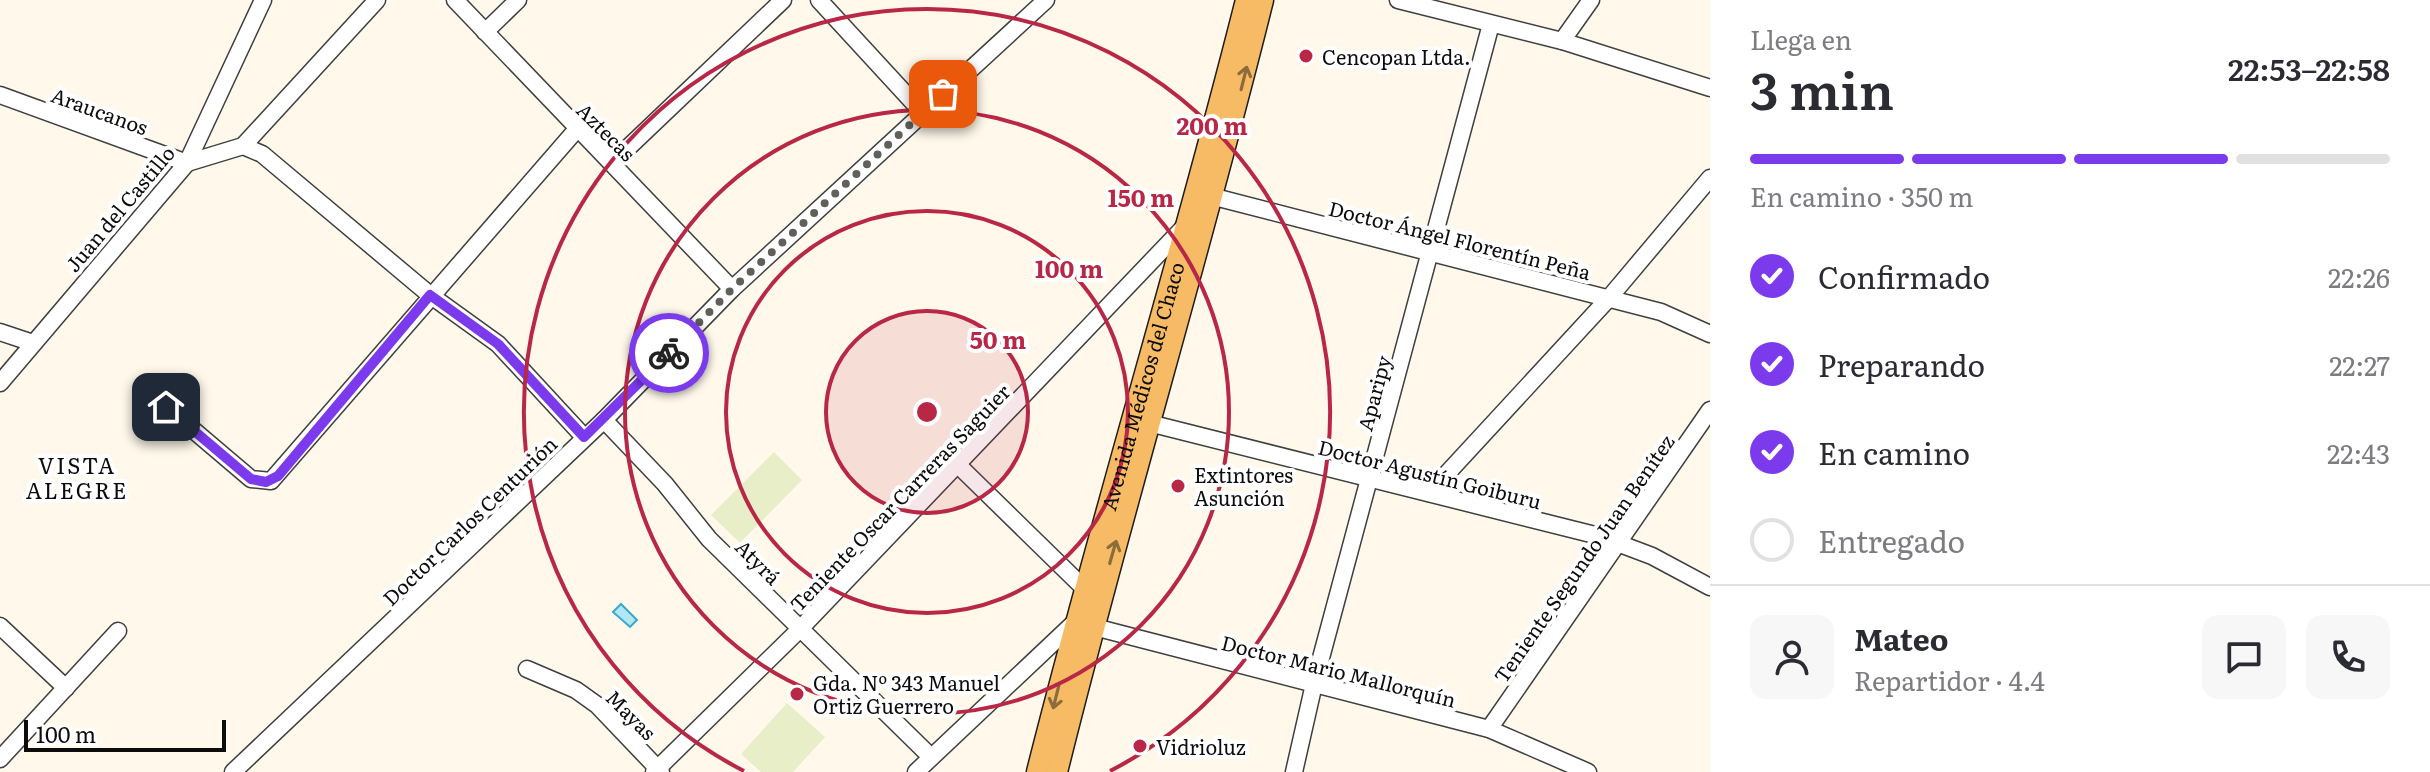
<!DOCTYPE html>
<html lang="es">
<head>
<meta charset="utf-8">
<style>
	body { margin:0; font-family:Literata,serif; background:#f7f7f7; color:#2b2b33; height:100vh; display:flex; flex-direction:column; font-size:30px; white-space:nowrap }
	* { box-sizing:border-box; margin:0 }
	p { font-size:26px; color:#7c7c81 }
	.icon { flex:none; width:44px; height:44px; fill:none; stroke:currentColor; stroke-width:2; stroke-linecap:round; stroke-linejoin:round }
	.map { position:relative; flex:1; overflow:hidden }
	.drawer { display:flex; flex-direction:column; background:#fff; width:720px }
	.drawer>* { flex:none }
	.scale { position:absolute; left:24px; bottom:20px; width:202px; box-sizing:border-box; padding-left:8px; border:4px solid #0c0c0c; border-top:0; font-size:22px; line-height:28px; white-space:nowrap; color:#0c0c0c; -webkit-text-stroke:6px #fff; paint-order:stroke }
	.pin { position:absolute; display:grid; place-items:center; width:68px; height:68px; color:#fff; margin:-34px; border-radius:16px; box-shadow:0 4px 12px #0006 }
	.courier { position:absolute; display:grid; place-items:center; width:80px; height:80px; margin:-40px; border:6px solid #7c3aed; border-radius:50%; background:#fff; color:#222; box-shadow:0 2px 10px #0007 }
	.headline em { font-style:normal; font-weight:600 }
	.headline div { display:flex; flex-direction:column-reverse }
	.headline { display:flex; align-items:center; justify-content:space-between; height:136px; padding:0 40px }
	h1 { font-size:52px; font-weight:600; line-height:60px }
	.bar { display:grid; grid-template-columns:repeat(4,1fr); gap:12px 8px; align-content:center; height:96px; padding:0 40px }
	.bar i { height:10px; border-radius:6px; background:#e1e1e2 }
	.bar .active { background:#7c3aed }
	.bar p { grid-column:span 4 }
	.line { display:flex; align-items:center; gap:20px; padding:0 40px; border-top:2px solid #e1e1e2 }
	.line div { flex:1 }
	.round { display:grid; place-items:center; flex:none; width:84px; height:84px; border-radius:16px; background:#f7f7f7 }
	ol { padding:0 40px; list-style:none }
	li { display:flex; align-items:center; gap:24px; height:88px }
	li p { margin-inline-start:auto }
	li .icon { padding:8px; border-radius:50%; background:#7c3aed; color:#fff; stroke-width:4 }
	li:last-child { color:#7c7c81 }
	li i { width:44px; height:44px; border:4px solid #e1e1e2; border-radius:50% }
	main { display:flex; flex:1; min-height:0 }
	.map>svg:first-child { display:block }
	.pitch { fill:#e8efc8 }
	.water { fill:#b1e6f5; stroke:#3aa8ca; stroke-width:2 }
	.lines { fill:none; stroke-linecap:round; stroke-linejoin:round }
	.minor-casing { stroke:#3f3f3f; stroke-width:19 }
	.major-casing { stroke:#1d1d1d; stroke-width:23 }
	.minor { stroke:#fff; stroke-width:16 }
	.major { stroke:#f6bb64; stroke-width:20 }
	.oneway { stroke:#8d6c3c }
	.done { stroke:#615f5a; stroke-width:8; stroke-dasharray:0 14.4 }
	.route { stroke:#7c3aed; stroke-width:10 }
	.ring { fill:none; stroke:#b82746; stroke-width:4 }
	.poi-dot { fill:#b82746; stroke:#fff; stroke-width:3 }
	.labels { text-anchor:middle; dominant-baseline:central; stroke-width:8; stroke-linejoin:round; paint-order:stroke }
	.poi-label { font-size:20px; fill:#0c0c0c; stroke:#fff; text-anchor:start }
	.street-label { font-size:20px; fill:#0c0c0c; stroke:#fff }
	.neighbourhood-label { font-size:22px; letter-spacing:2px; fill:#0c0c0c; stroke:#fff }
	.centre { fill:#b82746; stroke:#fff; stroke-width:4 }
	.ring-label { font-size:24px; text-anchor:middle; font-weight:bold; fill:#b82746; stroke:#fff; stroke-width:8; stroke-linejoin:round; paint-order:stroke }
</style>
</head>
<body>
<main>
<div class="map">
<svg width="1710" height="772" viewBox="0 0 1710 772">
	<rect width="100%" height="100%" fill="#fff8eb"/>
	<g class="pitch">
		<path d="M774 452 802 480 740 543 711 515Z"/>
		<path d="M787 703 825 737 793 772H761L741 754Z"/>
	</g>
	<path class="water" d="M621 604 637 620 630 627 613 612Z"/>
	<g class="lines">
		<g class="minor-casing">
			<g id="minor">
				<path d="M455 0 732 289"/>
				<path d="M819 0 923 113"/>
				<path d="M1398 0 1562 41 1710 88"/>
				<path d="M485 32 518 0"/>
				<path d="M1562 41 1591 0"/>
				<path d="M0 95 187 163"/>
				<path d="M243 146 262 154 430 295 498 344 584 437"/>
				<path d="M187 163 243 146 377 0"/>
				<path d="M612 163 783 0"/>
				<path d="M1203 194 1661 312 1710 334"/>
				<path d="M0 332 33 343"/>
				<path d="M0 383 187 163 263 0"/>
				<path d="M145 389 251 479 271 481 577 129"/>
				<path d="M604 420 665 484 709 539 930 756"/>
				<path d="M1141 421 1599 536 1652 556 1710 587"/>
				<path d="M957 464 1092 596"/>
				<path d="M1429 493 1609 298 1710 178"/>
				<path d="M0 626 66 688"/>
				<path d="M527 669 576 690 597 705 661 772"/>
				<path d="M1489 729 1710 410"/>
				<path d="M0 759 118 631"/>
				<path d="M233 772 604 420 732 289 1046 0"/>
				<path d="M654 772 799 630 1185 226"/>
				<path d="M916 772 1075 622 1489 729 1588 772"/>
				<path d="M1294 772 1314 684 1491 24"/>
			</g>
		</g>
		<g class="major-casing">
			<g id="major">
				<path id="s1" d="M1037 772C1102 513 1181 259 1246 0"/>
				<path d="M1057 772C1121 513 1199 258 1263 0"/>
			</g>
		</g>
		<use href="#minor" class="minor"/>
		<use href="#major" class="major"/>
	</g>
	<defs><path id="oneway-shaft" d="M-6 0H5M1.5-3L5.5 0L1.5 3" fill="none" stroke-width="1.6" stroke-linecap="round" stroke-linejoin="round" transform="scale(2)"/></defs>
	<g class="oneway">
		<use href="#oneway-shaft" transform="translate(1244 78) rotate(-76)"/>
		<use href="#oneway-shaft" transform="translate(1113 552) rotate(-74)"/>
		<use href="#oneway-shaft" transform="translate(1056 697) rotate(104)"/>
	</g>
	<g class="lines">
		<path class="done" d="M669 353 732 289 943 94"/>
		<path class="route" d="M166 407 251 479 266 482 278 476 430 295 498 344 584 437 669 353"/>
	</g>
	<circle cx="927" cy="412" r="101" fill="#b82746" fill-opacity=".12"/>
	<g class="ring">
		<circle cx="927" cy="412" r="101"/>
		<circle cx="927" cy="412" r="201"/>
		<circle cx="927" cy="412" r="302"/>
		<path d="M744 771A403 403 0 1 1 1110 771"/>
	</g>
	<g class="poi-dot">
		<circle cx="1306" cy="56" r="8"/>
		<circle cx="1178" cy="486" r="8"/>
		<circle cx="797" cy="694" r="8"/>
		<circle cx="1140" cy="746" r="8"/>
	</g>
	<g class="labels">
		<g class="poi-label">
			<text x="1322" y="56">Cencopan Ltda.</text>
			<text x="1194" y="474">Extintores<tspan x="1194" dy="23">Asunción</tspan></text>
			<text x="813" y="682">Gda. Nº 343 Manuel<tspan x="813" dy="23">Ortiz Guerrero</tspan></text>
			<text x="1156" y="746">Vidrioluz</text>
		</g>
		<g class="street-label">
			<text transform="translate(100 110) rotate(20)">Araucanos</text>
			<text transform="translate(607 131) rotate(45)">Aztecas</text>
			<text transform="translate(119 208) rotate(-50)">Juan del Castillo</text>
			<text transform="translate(1460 239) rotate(14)">Doctor Ángel Florentín Peña</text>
			<text stroke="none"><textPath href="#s1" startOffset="400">Avenida Médicos del Chaco</textPath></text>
			<text transform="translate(1373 393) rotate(-75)">Aparipy</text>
			<text transform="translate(1430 473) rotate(14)">Doctor Agustín Goiburu</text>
			<text transform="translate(899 497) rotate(-46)">Teniente Oscar Carreras Saguier</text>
			<text transform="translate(469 520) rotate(-44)">Doctor Carlos Centurión</text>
			<text transform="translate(1583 558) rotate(-55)">Teniente Segundo Juan Benítez</text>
			<text transform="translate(759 561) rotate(45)">Atyrá</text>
			<text transform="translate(1339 670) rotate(14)">Doctor Mario Mallorquín</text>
			<text transform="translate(632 714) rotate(45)">Mayas</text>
		</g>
		<g class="neighbourhood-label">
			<text x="77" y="464">VISTA<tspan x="77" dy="25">ALEGRE</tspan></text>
		</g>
	</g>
	<circle cx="927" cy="412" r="12" class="centre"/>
	<g class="ring-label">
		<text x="1212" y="135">200 m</text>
		<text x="1141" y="207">150 m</text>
		<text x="1069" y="278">100 m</text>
		<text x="998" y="349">50 m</text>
	</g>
</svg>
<div class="scale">100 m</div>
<div class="pin" style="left:943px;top:94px;background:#ea580c"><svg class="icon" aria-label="bag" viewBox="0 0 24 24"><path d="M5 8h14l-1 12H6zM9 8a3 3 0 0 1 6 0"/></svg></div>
<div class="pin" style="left:166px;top:407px;background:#1f2937"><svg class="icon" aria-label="home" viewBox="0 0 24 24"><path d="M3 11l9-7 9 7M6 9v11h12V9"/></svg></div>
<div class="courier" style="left:669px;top:353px"><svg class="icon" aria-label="bike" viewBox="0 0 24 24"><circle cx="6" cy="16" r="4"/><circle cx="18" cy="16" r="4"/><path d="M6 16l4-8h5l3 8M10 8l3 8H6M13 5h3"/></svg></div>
</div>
<section class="drawer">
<div class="headline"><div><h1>3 min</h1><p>Llega en</p></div><em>22:53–22:58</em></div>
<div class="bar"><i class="active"></i><i class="active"></i><i class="active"></i><i></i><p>En camino · 350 m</p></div>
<ol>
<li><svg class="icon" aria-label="check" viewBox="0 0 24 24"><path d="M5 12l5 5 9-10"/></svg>Confirmado<p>22:26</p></li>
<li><svg class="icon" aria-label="check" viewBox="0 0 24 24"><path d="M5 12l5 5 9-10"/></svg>Preparando<p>22:27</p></li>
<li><svg class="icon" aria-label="check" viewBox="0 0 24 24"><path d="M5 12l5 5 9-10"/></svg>En camino<p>22:43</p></li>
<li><i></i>Entregado</li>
</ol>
<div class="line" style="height:144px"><a class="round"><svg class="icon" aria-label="person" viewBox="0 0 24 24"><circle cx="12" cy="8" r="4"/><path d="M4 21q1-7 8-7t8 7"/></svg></a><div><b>Mateo</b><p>Repartidor · 4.4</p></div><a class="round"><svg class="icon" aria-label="chat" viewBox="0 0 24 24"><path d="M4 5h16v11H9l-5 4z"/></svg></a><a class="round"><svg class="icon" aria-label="phone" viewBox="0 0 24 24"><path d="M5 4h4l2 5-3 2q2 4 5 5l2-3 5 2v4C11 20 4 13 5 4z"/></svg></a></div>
</section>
</main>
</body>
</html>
